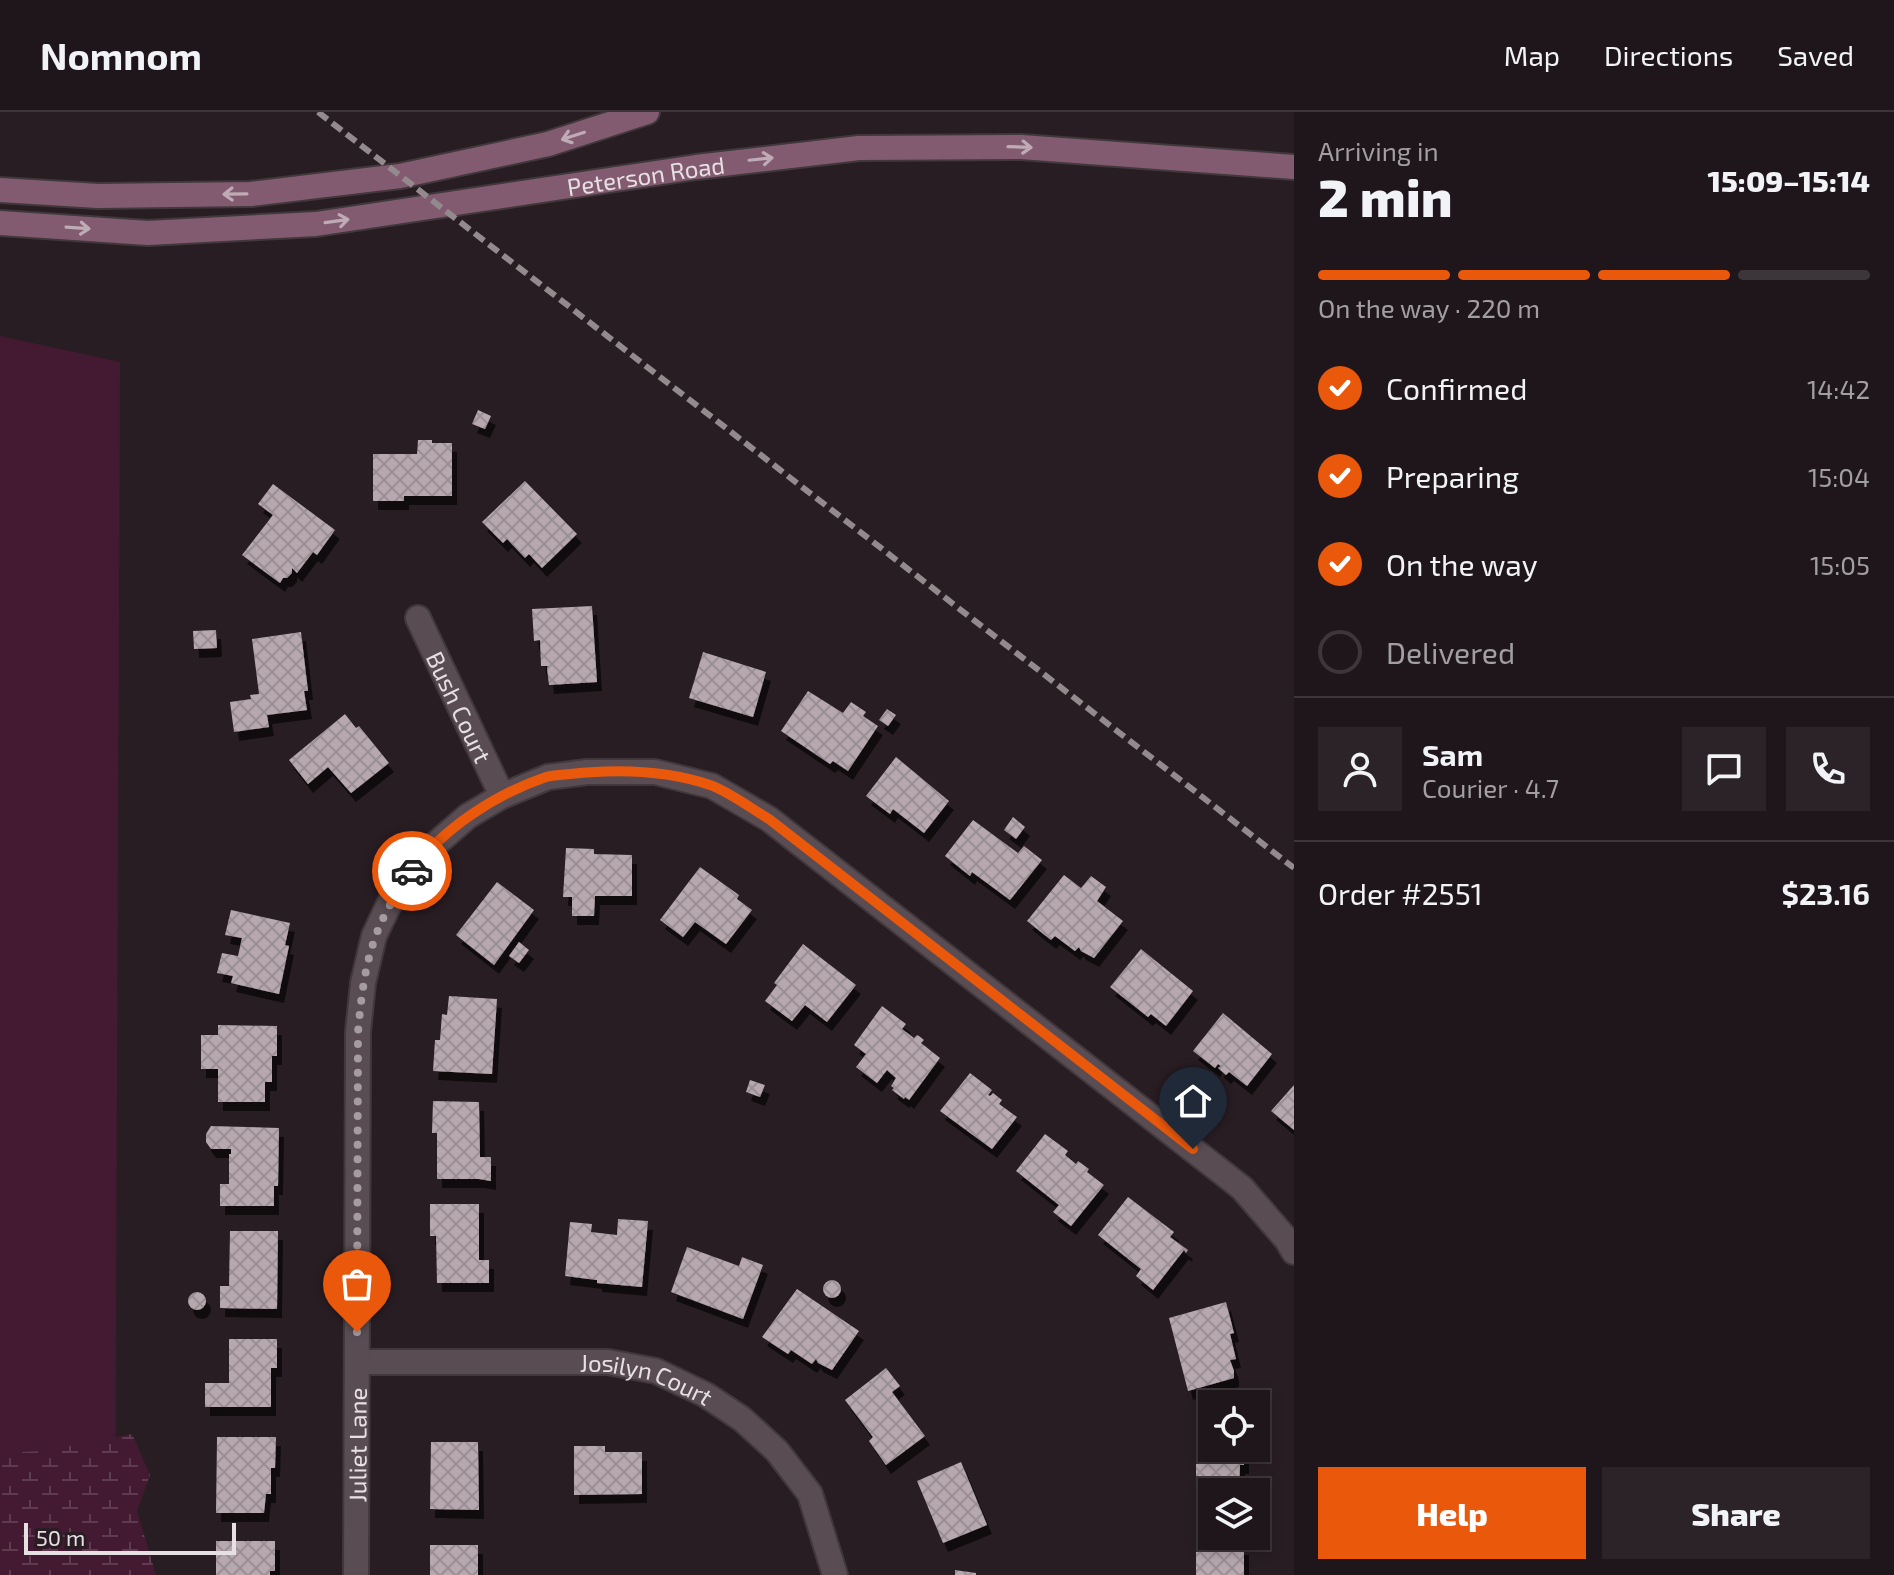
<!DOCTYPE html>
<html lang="en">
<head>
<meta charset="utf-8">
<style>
	body { margin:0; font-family:"Exo 2",sans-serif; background:#2b2327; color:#f1f3f6; height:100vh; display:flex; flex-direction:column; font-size:30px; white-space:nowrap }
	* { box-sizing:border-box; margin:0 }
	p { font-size:26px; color:#a19fa2 }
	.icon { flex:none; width:44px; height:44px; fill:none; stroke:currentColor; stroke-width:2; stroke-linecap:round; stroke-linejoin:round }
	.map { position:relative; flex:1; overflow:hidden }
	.side { display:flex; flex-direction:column; background:#1e161a; width:600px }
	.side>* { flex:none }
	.buttons { position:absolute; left:1198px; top:1278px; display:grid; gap:16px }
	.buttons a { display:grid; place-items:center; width:72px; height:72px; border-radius:0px; background:#1e161a; box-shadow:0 4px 12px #0003,0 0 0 2px #3c3539; font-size:40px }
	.scale { position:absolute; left:24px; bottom:20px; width:212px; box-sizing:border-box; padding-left:8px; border:4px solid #e7e0e3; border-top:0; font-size:22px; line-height:28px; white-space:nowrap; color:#e7e0e3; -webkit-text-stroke:6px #281d23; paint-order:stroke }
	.pin { position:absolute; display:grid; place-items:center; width:68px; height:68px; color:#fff; margin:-82px -34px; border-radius:50% 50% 50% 0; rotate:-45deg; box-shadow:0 0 8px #0007 }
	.pin .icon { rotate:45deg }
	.courier { position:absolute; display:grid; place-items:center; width:80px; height:80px; margin:-40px; border:6px solid #ea580c; border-radius:50%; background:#fff; color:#222; box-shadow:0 2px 10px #0007 }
	.headline em { font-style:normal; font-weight:800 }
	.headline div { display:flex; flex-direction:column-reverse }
	.headline { display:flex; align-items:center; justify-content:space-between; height:136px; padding:0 24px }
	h1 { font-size:52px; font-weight:800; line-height:60px }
	.bar { display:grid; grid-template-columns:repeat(4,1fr); gap:12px 8px; align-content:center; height:96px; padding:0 24px }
	.bar i { height:10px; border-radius:6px; background:#3c3539 }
	.bar .active { background:#ea580c }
	.bar p { grid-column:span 4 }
	.line { display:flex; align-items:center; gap:20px; padding:0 24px; border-top:2px solid #3c3539 }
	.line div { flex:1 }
	.round { display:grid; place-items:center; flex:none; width:84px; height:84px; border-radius:0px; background:#2b2327 }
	ol { padding:0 24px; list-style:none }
	li { display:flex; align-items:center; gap:24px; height:88px }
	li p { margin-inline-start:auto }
	li .icon { padding:8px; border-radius:50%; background:#ea580c; color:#fff; stroke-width:4 }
	li:last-child { color:#a19fa2 }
	li i { width:44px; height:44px; border:4px solid #3c3539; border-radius:50% }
	.cta { display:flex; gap:16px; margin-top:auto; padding:16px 24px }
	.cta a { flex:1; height:92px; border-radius:0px; background:#ea580c; color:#fff; font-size:32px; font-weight:800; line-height:92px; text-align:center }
	.cta a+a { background:#2b2327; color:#f1f3f6 }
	header { display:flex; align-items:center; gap:48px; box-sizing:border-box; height:112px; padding:0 40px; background:#1e161a; border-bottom:2px solid #3c3539 }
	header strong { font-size:38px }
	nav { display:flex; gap:44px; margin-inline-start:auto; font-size:28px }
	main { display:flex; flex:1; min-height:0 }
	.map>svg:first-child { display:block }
	.green { fill:#441a33 }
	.wetland { fill:url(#wetland-marsh) }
	.building { fill:url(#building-cross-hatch); filter:url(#shadow) }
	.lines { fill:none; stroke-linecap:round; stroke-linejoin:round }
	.street-casing { stroke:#40383b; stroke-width:28 }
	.secondary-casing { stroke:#40383b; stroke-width:28 }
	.street { stroke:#594c53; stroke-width:24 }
	.secondary { stroke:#825b71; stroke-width:24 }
	.rail { stroke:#938a8e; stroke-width:6; stroke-dasharray:12 6; stroke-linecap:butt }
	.oneway { stroke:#bfabb5 }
	.done { stroke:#a49ca0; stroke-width:8; stroke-dasharray:0 14.4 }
	.route { stroke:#ea580c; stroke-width:10 }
	.labels { text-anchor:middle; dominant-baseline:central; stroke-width:8; stroke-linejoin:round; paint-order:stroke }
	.street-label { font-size:24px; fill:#e7e0e3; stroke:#281d23 }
</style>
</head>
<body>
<header>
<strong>Nomnom</strong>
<nav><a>Map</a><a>Directions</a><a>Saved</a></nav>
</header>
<main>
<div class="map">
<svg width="1294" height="1463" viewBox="0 0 1294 1463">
	<defs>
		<pattern id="wetland-marsh" width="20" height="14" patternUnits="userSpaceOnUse" patternTransform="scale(2)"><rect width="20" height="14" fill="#441a33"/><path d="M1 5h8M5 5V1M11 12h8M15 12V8" fill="none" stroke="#5f3b50"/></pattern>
		<pattern id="building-cross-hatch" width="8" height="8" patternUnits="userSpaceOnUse" patternTransform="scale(2)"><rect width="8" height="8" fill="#b7a8af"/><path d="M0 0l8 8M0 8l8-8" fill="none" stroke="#9a8f94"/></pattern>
		<filter id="shadow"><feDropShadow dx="5" dy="9" stdDeviation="0" flood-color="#0009"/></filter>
	</defs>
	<rect width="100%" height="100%" fill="#281d23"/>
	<path class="green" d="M0 224 120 250 115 1463H0Z"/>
	<path class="wetland" d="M132 1322 150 1363 137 1399 156 1463H0V1341L44 1339Z"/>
	<g class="building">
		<path d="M478 298 491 304 485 317 472 312Z"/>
		<path d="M418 328H432V331H452V384H404V389H373V342H417Z"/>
		<path d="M525 369 577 422 542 456 529 442 525 446 507 427 503 431 482 410Z"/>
		<path d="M273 372 335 418 317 443 313 440 297 461 292 456V461L287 466H283L280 471 242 443 273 403 258 392Z"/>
		<path d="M592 494 597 570 549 573 547 556 548 554H541L540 528 534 529 532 497Z"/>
		<path d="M216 518 217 536 194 537 193 519Z"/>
		<path d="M301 520 308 579H304L307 598 267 603 269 615 234 620 230 590 251 587 250 583 259 582 252 527Z"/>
		<path d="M703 540 766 560 753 605 689 586Z"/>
		<path d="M808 579 843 601 851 590 866 600 863 604 878 614 848 659 833 649 830 652 781 619Z"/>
		<path d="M887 597 896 603 888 614 879 608Z"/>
		<path d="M345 602 356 616 359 614 389 651 351 681 328 655 308 672 289 648Z"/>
		<path d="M896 645 949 689 924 721 893 697 890 702 866 684Z"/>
		<path d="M1013 705 1025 715 1016 727 1004 718Z"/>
		<path d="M973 708 1018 741 1024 734 1042 748 1010 788 972 760 970 764 945 744Z"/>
		<path d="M566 736 594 737V742L632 743V784H595L594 804H572V785H563Z"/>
		<path d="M700 755 739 783 737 787 752 798 726 832 695 810 683 825 660 808Z"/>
		<path d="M1064 763 1081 776 1091 764 1106 775 1097 789 1123 809 1094 846 1081 839 1079 835 1075 839 1055 824 1051 828 1027 809Z"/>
		<path d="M497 770 534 798 494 853 456 823Z"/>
		<path d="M231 798 290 811 285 833 289 834 279 882 231 871 233 864 217 861 222 841 238 844 242 826 225 823Z"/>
		<path d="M519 830 529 838 519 851 509 844Z"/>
		<path d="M803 832 856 873 827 910 805 893 792 909 765 889 777 873 774 871Z"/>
		<path d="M1141 837 1193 879 1166 914 1151 902 1148 905 1110 875Z"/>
		<path d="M449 884 497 887 492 962 433 959 435 928H440L442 902 447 903Z"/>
		<path d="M882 894 906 912 902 917 914 926 917 923 919 924 924 928 921 931 940 946 909 988 905 985 904 987 892 978 894 976 891 974 896 966 887 958 877 971 856 955 866 942 854 933Z"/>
		<path d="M1223 901 1272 942 1247 974 1229 960 1226 963 1218 956 1221 954 1218 952 1215 956 1193 939Z"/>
		<path d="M218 913 277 914V944H272V970H265V990H218V957H201V923H218Z"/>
		<path d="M970 961 992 978 988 983 990 984 993 981 1002 988 999 992 1017 1005 992 1037 940 999Z"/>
		<path d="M750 968 765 973 760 985 746 980Z"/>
		<path d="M1294 973V1018L1271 999Z"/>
		<path d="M433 989 479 990 480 1045H491V1069L479 1067H437V1021H432Z"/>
		<path d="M211 1014 279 1016 278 1074H274V1094H220V1072H229V1042H231V1037H211L206 1030V1022Z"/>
		<path d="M1045 1022 1068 1039 1065 1043 1076 1052 1078 1049 1085 1054 1089 1057 1087 1060 1104 1073 1071 1114 1053 1100 1059 1093 1016 1059Z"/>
		<path d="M1128 1085 1174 1120 1170 1125 1188 1138 1186 1141 1184 1138 1153 1178 1136 1164 1141 1157 1098 1123Z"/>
		<path d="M430 1092H479V1148H489V1171H437L436 1124H430Z"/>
		<path d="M618 1107 648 1109 642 1175 597 1171V1168L565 1164 570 1110 592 1112 591 1120 617 1123Z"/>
		<path d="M230 1119H278L277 1197 220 1196V1174H229Z"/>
		<path d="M687 1135 739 1154 742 1145 763 1153 743 1207 671 1180Z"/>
		<circle cx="832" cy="1177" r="9"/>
		<path d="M797 1177 859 1219 832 1258 818 1251 816 1247 812 1252 791 1238 788 1242 762 1225Z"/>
		<circle cx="197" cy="1189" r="9"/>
		<path d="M1226 1190 1234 1221 1230 1222 1236 1247 1230 1248 1234 1259V1266L1188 1279 1169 1206Z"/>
		<path d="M229 1227H277V1256H271V1295H205V1271H229Z"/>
		<path d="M886 1256 900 1274 892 1280 925 1324 886 1353 869 1329 873 1325 845 1288Z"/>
		<path d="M1196 1324H1212V1336H1244V1353H1240L1239 1380H1212V1391H1196Z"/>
		<path d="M217 1325H276L275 1356H271V1382H266L264 1401H216Z"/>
		<path d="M431 1330H478L479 1398 430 1397Z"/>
		<path d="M574 1334H605V1340H642V1382L574 1383Z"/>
		<path d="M961 1350 987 1413 943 1431 917 1369Z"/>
		<path d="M216 1429H275V1459H270V1463H216Z"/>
		<rect x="430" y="1433" width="48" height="30"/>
		<rect x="1196" y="1434" width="48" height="29"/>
		<path d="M955 1458 976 1461V1463H955Z"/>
	</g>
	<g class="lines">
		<g class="street-casing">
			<g id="street">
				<path id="s1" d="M418 506 502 684"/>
				<path id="s2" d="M357 1250H608L656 1259 706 1283 742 1307 777 1339 810 1382 835 1463"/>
				<path id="s3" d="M356 1463 358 920 363 871 374 824 392 786 422 744 468 704 502 684 548 665 587 660H655L712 674 769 707 1242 1076 1287 1128 1294 1140"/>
			</g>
		</g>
		<g class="secondary-casing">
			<g id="secondary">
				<path d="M0 78 98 84 251 82 400 64 548 32 647 0"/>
				<path id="s4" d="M0 111 148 121 316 112 696 55 859 36 1021 35 1294 55"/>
			</g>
		</g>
		<use href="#street" class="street"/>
		<use href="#secondary" class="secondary"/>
		<path class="rail" d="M318 0 1294 756"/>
	</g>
	<defs><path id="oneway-shaft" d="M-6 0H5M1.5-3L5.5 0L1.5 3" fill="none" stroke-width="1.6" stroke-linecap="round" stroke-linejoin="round" transform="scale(2)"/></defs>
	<g class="oneway">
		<use href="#oneway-shaft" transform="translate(573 24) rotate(162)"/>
		<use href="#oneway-shaft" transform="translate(1020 35) rotate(2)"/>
		<use href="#oneway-shaft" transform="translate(761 47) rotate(-6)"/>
		<use href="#oneway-shaft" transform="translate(235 82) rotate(179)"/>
		<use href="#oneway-shaft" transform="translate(337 109) rotate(-8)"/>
		<use href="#oneway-shaft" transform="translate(78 116) rotate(4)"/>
	</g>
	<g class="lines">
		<path class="done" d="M357 1220 358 920C364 853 371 815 412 759"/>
		<path class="route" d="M412 759C443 716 496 682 546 665 553 663 562 663 570 662 616 657 666 658 710 673 730 680 750 696 769 707L1193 1037"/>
	</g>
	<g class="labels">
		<g class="street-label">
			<text stroke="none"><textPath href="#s4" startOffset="650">Peterson Road</textPath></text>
			<text stroke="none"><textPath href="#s1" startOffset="98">Bush Court</textPath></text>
			<text stroke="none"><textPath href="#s2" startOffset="292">Josilyn Court</textPath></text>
			<text stroke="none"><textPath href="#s3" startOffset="130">Juliet Lane</textPath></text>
		</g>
	</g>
</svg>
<div class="buttons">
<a><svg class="icon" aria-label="locate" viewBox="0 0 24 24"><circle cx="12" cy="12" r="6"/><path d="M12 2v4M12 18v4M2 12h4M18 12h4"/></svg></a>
<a><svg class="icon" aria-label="layers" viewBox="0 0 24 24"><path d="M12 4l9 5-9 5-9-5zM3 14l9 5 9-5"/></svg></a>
</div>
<div class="scale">50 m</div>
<div class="pin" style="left:357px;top:1220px;background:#ea580c"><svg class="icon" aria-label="bag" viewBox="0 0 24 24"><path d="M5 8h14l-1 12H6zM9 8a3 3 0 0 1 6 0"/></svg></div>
<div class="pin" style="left:1193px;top:1037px;background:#1f2937"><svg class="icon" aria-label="home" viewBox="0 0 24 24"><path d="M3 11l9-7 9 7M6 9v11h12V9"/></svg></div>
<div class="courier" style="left:412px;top:759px"><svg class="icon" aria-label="car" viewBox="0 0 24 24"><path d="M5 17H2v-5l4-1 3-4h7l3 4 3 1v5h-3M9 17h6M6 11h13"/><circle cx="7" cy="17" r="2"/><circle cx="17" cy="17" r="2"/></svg></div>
</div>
<section class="side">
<div class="headline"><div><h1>2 min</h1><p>Arriving in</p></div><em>15:09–15:14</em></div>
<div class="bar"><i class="active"></i><i class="active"></i><i class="active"></i><i></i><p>On the way · 220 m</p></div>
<ol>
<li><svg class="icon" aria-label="check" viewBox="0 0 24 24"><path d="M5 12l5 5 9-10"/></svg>Confirmed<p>14:42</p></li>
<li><svg class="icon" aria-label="check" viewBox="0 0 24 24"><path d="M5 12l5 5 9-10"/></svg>Preparing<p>15:04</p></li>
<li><svg class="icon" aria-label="check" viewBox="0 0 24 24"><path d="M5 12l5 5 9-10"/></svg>On the way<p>15:05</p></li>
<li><i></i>Delivered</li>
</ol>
<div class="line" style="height:144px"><a class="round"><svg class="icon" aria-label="person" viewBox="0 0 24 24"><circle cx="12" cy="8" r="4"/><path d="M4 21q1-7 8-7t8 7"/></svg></a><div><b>Sam</b><p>Courier · 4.7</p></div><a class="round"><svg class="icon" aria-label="chat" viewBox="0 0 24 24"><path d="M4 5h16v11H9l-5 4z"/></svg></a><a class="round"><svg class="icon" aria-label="phone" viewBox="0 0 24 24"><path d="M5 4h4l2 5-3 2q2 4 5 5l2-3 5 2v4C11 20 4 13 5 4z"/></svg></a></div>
<div class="line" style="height:104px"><div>Order #2551</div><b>$23.16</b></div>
<div class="cta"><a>Help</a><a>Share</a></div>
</section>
</main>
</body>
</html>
